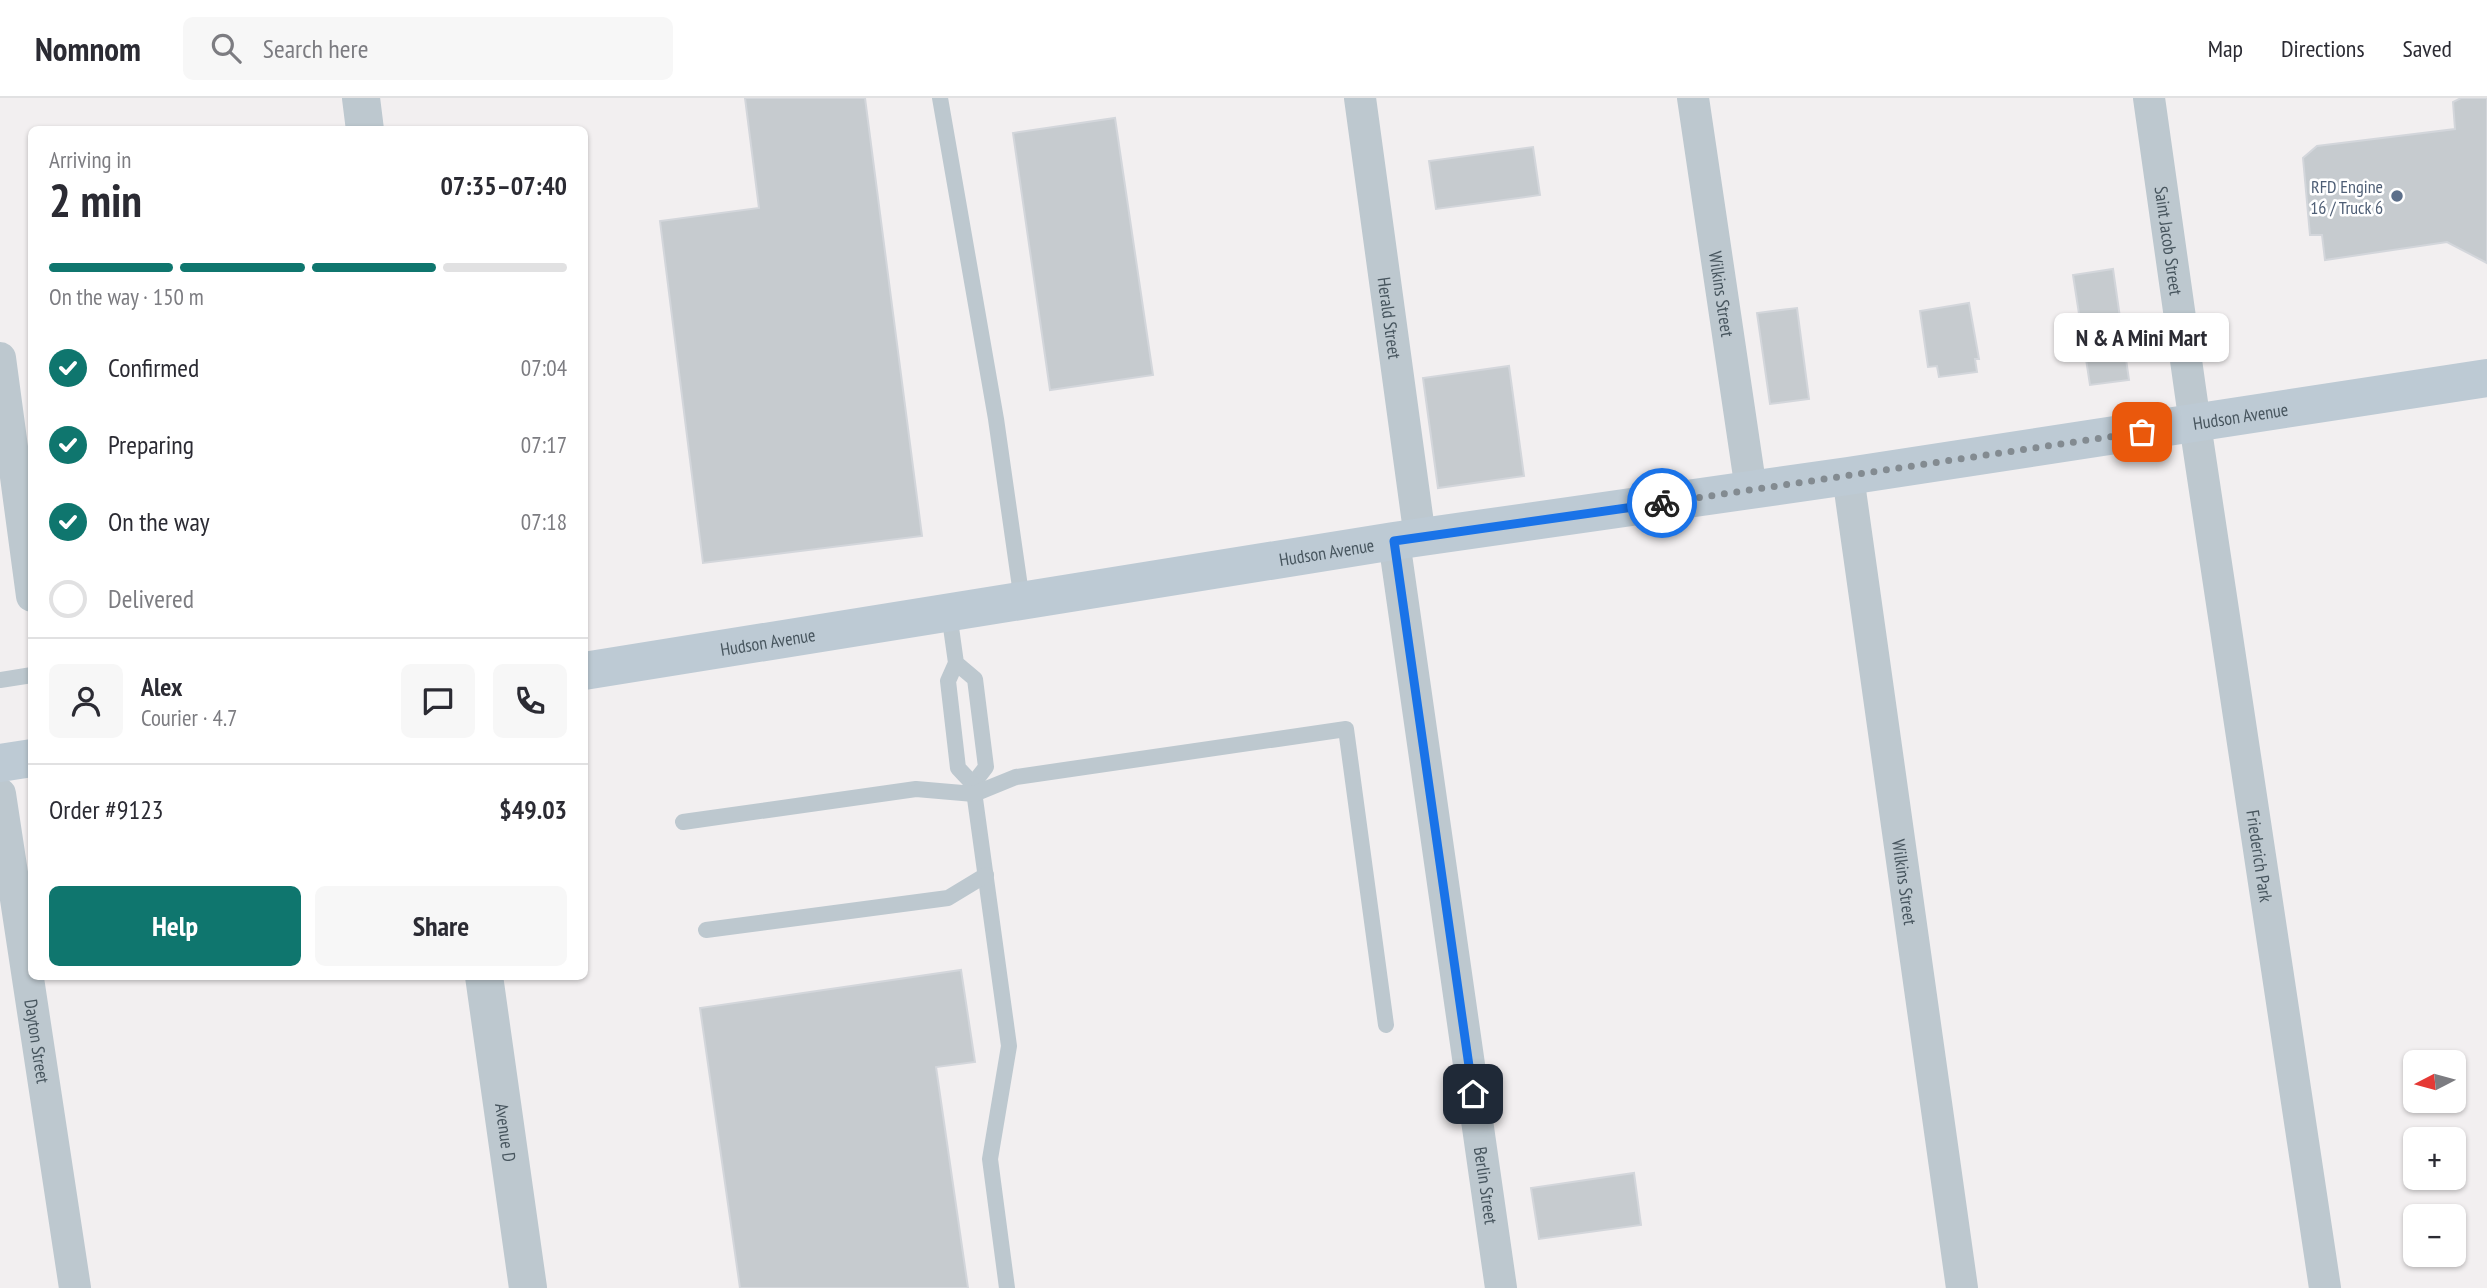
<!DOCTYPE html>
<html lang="en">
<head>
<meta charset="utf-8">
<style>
	body { margin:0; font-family:"PT Sans Narrow",sans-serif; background:#f7f7f7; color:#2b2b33; height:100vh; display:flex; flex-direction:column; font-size:26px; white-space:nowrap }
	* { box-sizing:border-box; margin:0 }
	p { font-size:23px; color:#7c7c81 }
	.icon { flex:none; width:38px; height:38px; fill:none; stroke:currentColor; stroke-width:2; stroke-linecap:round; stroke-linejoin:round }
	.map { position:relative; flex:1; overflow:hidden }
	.sheet { position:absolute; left:28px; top:28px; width:560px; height:854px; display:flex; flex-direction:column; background:#fff; border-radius:10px; box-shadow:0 2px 5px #0004 }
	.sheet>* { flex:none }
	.needle { width:46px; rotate:264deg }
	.controls { position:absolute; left:2403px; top:952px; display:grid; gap:14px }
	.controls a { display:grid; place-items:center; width:63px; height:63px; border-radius:10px; background:#fff; box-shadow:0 2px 5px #0004; font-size:35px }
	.pin { position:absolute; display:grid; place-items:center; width:60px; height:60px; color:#fff; margin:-30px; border-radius:14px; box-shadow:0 4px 10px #0006 }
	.courier { position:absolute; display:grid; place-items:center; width:70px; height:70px; margin:-35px; border:5px solid #1a73e8; border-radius:50%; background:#fff; color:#222; box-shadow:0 2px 9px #0007 }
	.bubble { position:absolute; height:49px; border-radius:10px; background:#fff; box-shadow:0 2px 5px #0004; font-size:23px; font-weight:600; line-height:49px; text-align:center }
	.overview em { font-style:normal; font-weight:600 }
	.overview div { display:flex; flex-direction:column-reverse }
	.overview { display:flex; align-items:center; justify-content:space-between; height:119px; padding:0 21px }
	h1 { font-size:46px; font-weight:600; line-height:52px }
	.bar { display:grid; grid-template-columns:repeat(4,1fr); gap:10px 7px; align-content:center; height:84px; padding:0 21px }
	.bar i { height:9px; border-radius:5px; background:#e1e1e2 }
	.bar .active { background:#0f766e }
	.bar p { grid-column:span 4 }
	.line { display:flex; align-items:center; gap:18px; padding:0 21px; border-top:2px solid #e1e1e2 }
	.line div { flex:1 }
	.round { display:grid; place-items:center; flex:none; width:74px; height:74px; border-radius:10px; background:#f7f7f7 }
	ol { padding:0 21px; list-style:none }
	li { display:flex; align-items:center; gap:21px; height:77px }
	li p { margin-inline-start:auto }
	li .icon { padding:7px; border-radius:50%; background:#0f766e; color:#fff; stroke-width:4 }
	li:last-child { color:#7c7c81 }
	li i { width:38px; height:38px; border:4px solid #e1e1e2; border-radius:50% }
	.action { display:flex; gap:14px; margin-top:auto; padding:14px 21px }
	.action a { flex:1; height:80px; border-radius:10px; background:#0f766e; color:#fff; font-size:28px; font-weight:600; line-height:80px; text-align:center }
	.action a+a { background:#f7f7f7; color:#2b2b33 }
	header { display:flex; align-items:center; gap:42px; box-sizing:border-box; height:98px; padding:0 35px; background:#fff; border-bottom:2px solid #e1e1e2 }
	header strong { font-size:33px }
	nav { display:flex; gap:38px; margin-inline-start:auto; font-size:24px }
	.search { width:490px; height:63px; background:#f7f7f7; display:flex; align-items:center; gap:18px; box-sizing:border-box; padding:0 24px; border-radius:10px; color:#7c7c81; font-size:26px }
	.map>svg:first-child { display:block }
	.building { fill:#c6cbcf; stroke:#d3d6db; stroke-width:2 }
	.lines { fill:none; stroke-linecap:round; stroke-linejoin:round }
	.service { stroke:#bdc8cf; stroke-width:16 }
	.minor { stroke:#bdc8cf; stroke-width:32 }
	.tertiary { stroke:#bdc8cf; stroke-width:38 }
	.secondary { stroke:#bdcad4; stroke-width:38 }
	.done { stroke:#838b91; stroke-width:7; stroke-dasharray:0 12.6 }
	.route { stroke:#1a73e8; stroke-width:9 }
	.service-dot { fill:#5c6f8a; stroke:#fff; stroke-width:2.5 }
	.labels { text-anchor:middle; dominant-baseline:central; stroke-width:5; stroke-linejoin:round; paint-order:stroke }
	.service-label { font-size:18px; fill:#4e5e75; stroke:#fff; text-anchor:end }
	.street-label { font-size:18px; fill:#47555e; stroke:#fff }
</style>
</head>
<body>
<header>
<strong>Nomnom</strong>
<div class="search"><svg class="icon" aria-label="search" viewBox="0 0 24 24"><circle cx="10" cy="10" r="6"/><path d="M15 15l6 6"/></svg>Search here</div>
<nav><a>Map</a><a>Directions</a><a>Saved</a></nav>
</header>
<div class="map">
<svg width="2487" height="1190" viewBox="0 0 2487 1190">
	<rect width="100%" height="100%" fill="#f2eff0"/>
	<g class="building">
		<path d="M745 0H865L922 438 703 465 660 123 759 110Z"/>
		<path d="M2461 0H2487V165L2447 144 2325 162 2322 137H2310L2303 60 2317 48 2455 31 2453 4Z"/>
		<path d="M1115 20 1153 277 1050 292 1013 35Z"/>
		<path d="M1533 49 1540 97 1436 111 1429 63Z"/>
		<path d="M2113 171 2129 282 2090 287 2073 177Z"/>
		<path d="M1969 205 1979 261H1975L1977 274 1939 279 1937 268 1928 269 1920 213Z"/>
		<path d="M1797 210 1809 301 1770 306 1757 215Z"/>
		<path d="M1509 268 1524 378 1438 390 1423 280Z"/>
		<path d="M961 872 975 964 936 969 968 1190H740L700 910Z"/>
		<path d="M1634 1075 1641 1127 1539 1141 1531 1090Z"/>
	</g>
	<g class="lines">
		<g class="service">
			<path d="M940 0 996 321 1022 503"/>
			<path d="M949 515 956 565 948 583 958 670 973 686 986 669 975 581 956 565"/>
			<path d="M0 582 32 577"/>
			<path d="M973 686 1009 948 990 1061 1007 1190"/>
			<path d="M683 724 916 691 974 696 1016 679 1346 631 1386 927"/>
			<path d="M706 832 948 800 986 777"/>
		</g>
		<g class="minor">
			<path id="s1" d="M1360 0 1420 440"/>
			<path id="s2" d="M1693 0 1751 392"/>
			<path id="s3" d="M2149 0 2195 326 2325 1190"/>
			<path d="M0 260 32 498"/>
			<path id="s4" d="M1848 378 1962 1190"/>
			<path id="s5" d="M1394 443 1501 1190"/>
			<path id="s6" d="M0 696 75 1190"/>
		</g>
		<g class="tertiary">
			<path d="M361 0 365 32"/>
			<path id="s7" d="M484 878 528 1190"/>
		</g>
		<g class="secondary">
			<path id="s8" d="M584 573 1394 443 1848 378 2487 280"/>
			<path d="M0 665 32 660"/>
		</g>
	</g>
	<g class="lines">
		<path class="done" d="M1662 405 2142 334"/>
		<path class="route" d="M1473 996 1394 443 1662 405"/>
	</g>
	<circle class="service-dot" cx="2397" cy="98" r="7"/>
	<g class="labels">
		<g class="service-label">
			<text x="2383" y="88">RFD Engine<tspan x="2383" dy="21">16 / Truck 6</tspan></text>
		</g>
		<g class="street-label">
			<text stroke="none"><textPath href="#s3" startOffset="144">Saint Jacob Street</textPath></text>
			<text stroke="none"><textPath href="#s2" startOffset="198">Wilkins Street</textPath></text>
			<text stroke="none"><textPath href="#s1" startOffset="222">Herald Street</textPath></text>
			<text stroke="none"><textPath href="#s8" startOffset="1676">Hudson Avenue</textPath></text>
			<text stroke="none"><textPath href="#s8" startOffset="752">Hudson Avenue</textPath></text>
			<text stroke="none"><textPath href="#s8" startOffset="186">Hudson Avenue</textPath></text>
			<text stroke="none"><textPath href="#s3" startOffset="766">Friederich Park</textPath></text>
			<text stroke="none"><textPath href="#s4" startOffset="410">Wilkins Street</textPath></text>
			<text stroke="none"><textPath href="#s6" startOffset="250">Dayton Street</textPath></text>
			<text stroke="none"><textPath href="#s7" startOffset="158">Avenue D</textPath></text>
			<text stroke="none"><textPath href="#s5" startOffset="651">Berlin Street</textPath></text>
		</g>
	</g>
</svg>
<div class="controls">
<a><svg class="needle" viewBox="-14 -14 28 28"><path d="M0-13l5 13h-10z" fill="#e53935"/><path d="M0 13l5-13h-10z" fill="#7c7c81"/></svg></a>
<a>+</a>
<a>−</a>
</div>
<div class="pin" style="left:2142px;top:334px;background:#ea580c"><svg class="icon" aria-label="bag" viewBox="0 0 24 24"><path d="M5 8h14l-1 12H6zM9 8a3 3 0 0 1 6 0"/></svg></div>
<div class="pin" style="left:1473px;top:996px;background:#1f2937"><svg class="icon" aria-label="home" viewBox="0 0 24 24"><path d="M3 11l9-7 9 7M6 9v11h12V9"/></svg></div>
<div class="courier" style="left:1662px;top:405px"><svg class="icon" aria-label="bike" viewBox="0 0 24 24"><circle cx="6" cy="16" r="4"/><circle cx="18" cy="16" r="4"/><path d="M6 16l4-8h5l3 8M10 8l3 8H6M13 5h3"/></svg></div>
<div class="bubble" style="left:2054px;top:215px;width:175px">N &amp; A Mini Mart</div>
<section class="sheet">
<div class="overview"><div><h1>2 min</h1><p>Arriving in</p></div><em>07:35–07:40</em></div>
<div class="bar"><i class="active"></i><i class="active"></i><i class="active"></i><i></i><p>On the way · 150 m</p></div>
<ol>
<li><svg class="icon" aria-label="check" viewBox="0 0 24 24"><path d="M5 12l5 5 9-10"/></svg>Confirmed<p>07:04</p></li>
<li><svg class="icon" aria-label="check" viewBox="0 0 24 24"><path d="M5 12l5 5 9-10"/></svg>Preparing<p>07:17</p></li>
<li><svg class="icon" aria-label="check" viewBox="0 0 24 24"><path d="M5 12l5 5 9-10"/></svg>On the way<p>07:18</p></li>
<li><i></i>Delivered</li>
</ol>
<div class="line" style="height:126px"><a class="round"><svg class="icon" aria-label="person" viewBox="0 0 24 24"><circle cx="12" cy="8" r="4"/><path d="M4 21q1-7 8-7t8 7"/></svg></a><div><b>Alex</b><p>Courier · 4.7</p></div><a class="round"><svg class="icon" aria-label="chat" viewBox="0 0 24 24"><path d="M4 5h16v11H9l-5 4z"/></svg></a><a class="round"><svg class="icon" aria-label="phone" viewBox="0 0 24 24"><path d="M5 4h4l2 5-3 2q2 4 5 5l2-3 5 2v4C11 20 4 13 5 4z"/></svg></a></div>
<div class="line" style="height:91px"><div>Order #9123</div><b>$49.03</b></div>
<div class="action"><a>Help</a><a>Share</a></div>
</section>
</div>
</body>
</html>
